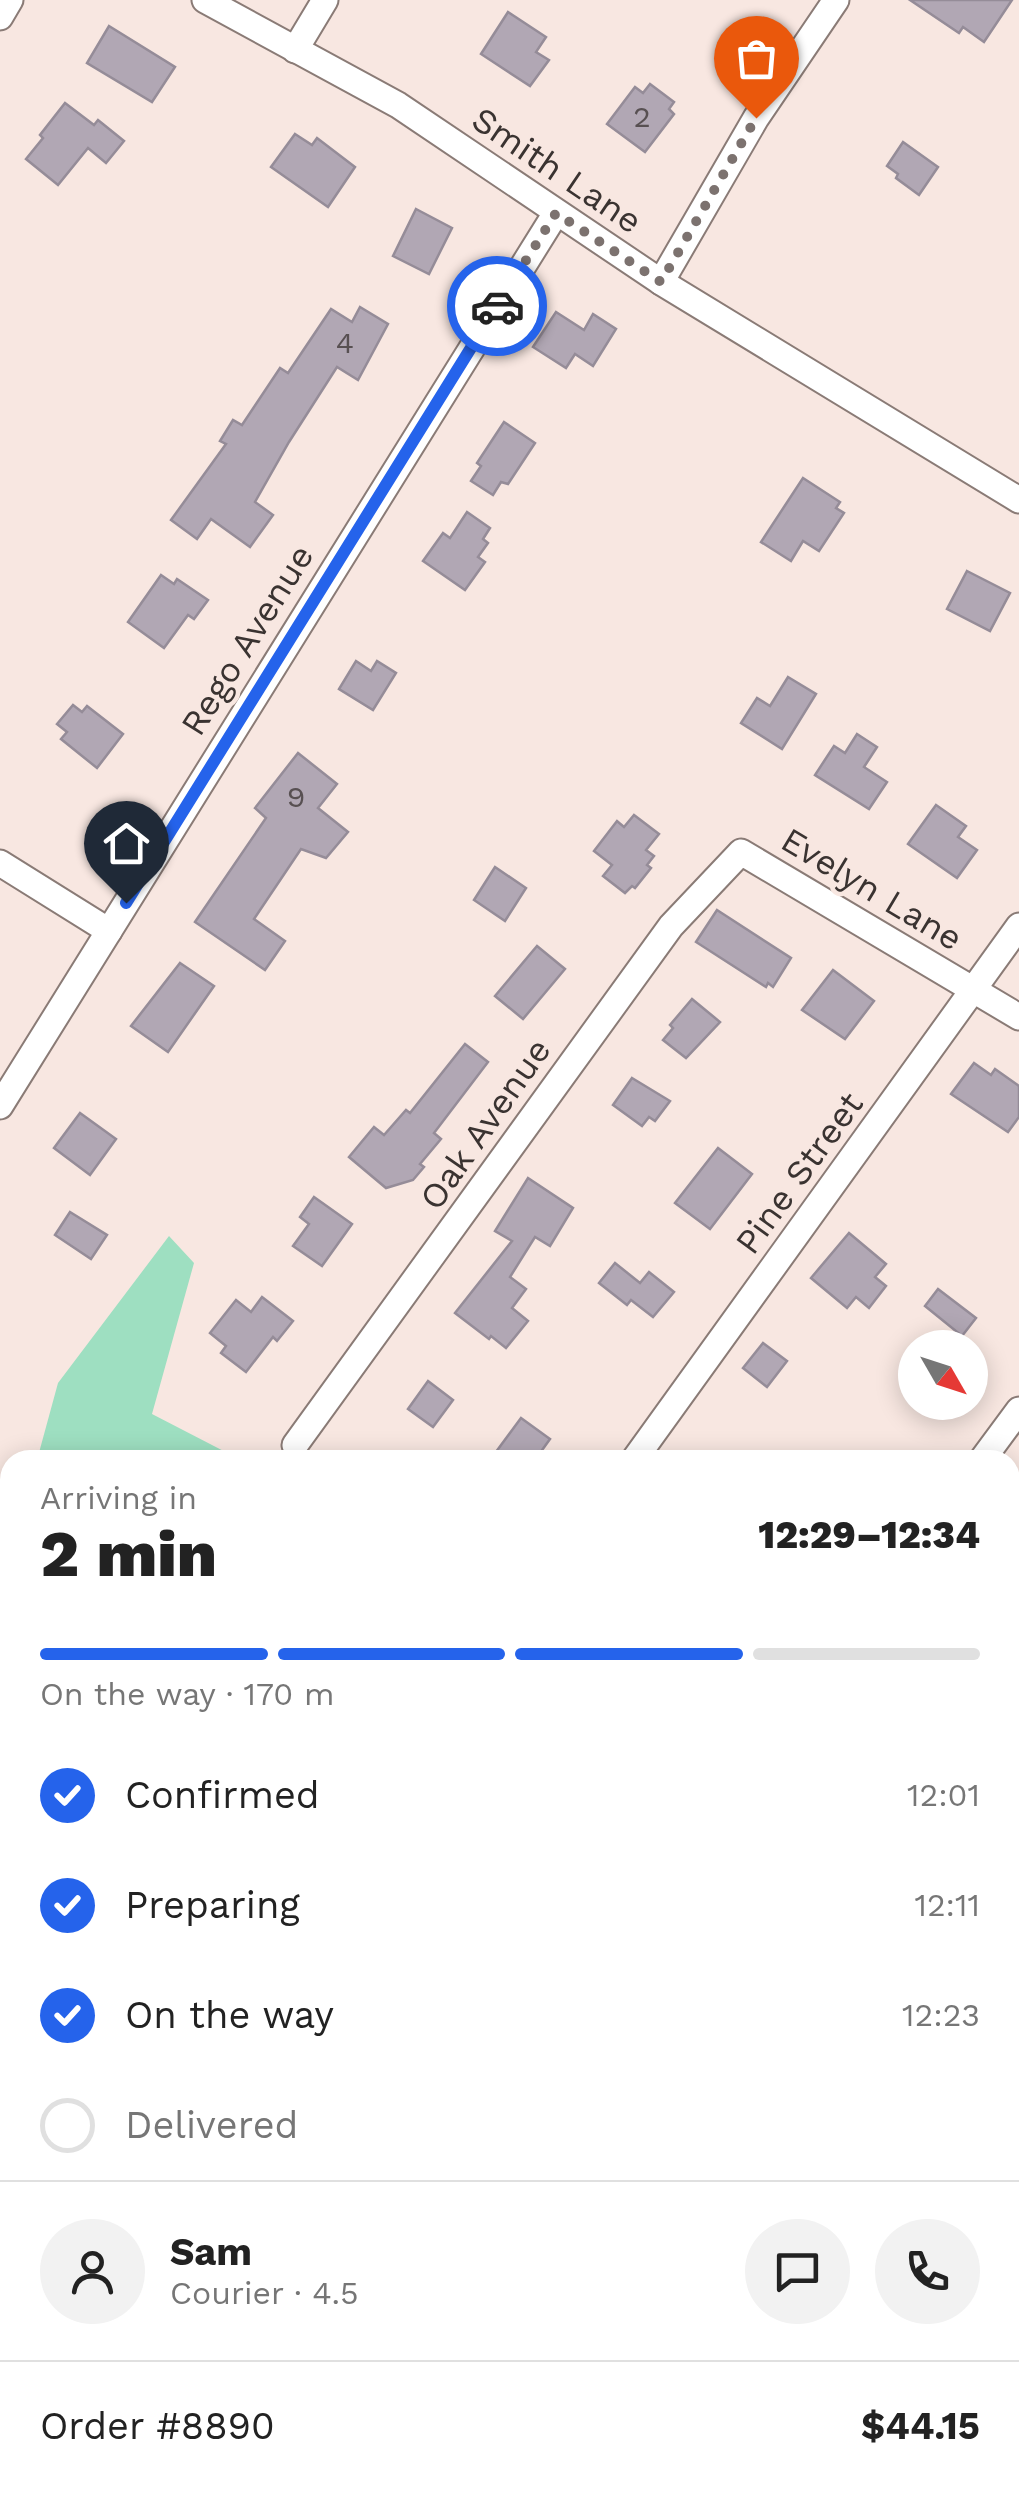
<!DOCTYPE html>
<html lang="en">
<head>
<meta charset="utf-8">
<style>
	body { margin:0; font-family:"Work Sans",sans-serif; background:#f2f2f2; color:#222; height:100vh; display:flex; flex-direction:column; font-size:38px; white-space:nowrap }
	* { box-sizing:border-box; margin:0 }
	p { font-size:32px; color:#767676 }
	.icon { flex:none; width:55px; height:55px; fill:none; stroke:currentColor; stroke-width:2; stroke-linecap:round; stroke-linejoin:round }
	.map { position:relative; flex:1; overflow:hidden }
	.sheet { position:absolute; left:0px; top:1450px; width:1020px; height:1062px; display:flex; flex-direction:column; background:#fff; border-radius:30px 30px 0 0; box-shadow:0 5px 25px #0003 }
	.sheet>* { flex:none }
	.needle { width:65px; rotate:129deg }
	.fabs { position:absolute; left:898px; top:1330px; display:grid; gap:20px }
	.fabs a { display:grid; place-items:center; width:90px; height:90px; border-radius:50%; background:#fff; box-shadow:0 5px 25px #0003; font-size:50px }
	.pin { position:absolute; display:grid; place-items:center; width:85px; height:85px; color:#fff; margin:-102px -42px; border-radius:50% 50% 50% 0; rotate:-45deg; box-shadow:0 0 10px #0007 }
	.pin .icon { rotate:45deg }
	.courier { position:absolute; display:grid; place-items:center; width:100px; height:100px; margin:-50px; border:8px solid #2563eb; border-radius:50%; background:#fff; color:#222; box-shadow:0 2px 12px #0007 }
	.headline em { font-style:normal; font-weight:800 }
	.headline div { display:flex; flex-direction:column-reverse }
	.headline { display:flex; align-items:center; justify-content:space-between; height:170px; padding:0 40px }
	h1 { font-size:65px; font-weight:800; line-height:75px }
	.bar { display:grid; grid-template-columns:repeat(4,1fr); gap:15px 10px; align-content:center; height:120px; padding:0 40px }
	.bar i { height:12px; border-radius:8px; background:#e0e0e0 }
	.bar .current { background:#2563eb }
	.bar p { grid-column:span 4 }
	.line { display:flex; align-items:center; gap:25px; padding:0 40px; border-top:2px solid #e0e0e0 }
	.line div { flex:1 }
	.round { display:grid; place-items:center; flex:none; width:105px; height:105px; border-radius:52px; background:#f2f2f2 }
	ol { padding:0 40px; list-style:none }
	li { display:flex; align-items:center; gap:30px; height:110px }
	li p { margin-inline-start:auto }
	li .icon { padding:10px; border-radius:50%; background:#2563eb; color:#fff; stroke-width:4 }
	li:last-child { color:#767676 }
	li i { width:55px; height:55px; border:5px solid #e0e0e0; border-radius:50% }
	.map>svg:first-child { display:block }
	.green { fill:#9edfc1 }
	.building { fill:#b1a7b4; stroke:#958c98; stroke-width:2.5 }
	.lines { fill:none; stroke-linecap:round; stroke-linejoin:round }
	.service-casing { stroke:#8a7b76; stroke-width:16 }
	.minor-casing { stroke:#8a7b76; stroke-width:29 }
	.tertiary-casing { stroke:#8a7b76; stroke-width:34 }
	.service { stroke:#fff; stroke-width:12 }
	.minor { stroke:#fff; stroke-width:25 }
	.tertiary { stroke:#fff; stroke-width:30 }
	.done { stroke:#7c726f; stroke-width:10; stroke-dasharray:0 18 }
	.route { stroke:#2563eb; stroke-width:12 }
	.labels { text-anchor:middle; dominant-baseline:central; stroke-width:9; stroke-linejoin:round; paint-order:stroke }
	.number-label { font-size:30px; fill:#585052 }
	.street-label { font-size:35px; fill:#3a3331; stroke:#f8e7e1 }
</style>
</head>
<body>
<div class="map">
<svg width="1019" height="2511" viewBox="0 0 1019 2511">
	<rect width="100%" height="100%" fill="#f8e7e1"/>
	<path class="green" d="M169 1236 194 1263 152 1414 241 1460H37L58 1383Z"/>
	<g class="building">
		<path d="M910 0H1012L984 42 963 27 959 33Z"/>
		<path d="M508 12 546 37 536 52 549 60 530 86 481 54Z"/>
		<path d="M109 26 175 67 152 102 87 63Z"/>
		<path d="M650 84 674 102 669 109 674 114 645 152 607 124 635 87 643 93Z"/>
		<path d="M65 103 94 125 98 120 124 141 106 163 88 148 58 185 26 159 43 138 40 135Z"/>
		<path d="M295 134 312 145 317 138 355 167 328 207 271 167Z"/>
		<path d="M903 142 938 167 919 195 896 178 898 174 887 166Z"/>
		<path d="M416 209 452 228 429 274 393 256Z"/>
		<path d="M360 307 388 324 358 380 337 367 289 442 255 502 273 515 250 547 211 519 197 539 171 520 226 444 220 441 233 420 242 425 280 368 288 373 331 309 352 322Z"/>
		<path d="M556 312 584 330 593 314 616 329 593 366 575 354 566 368 533 347Z"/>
		<path d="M504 422 535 443 508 484 501 482 493 495 471 481 481 466 477 463Z"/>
		<path d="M803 478 840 502 836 508 844 513 819 551 803 541 791 561 761 542Z"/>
		<path d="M467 512 490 528 483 539 488 543 478 557 485 562 465 590 423 561 443 533 450 538Z"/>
		<path d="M967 571 1010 593 990 631 947 609Z"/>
		<path d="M161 575 174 584 177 579 208 600 194 619 188 615 164 648 128 622Z"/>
		<path d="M356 661 371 671 377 661 396 673 373 710 339 689Z"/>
		<path d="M788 677 816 694 782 749 741 723 757 698 770 706Z"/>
		<path d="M73 705 82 712 87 706 123 734 97 768 61 739 67 732 57 724Z"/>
		<path d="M857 734 877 747 864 767 887 782 869 809 815 775 834 746 845 753Z"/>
		<path d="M298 753 337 784 318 808 348 832 326 858 301 849 254 919 285 941 265 970 195 922 266 818 255 808Z"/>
		<path d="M936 805 966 826 958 837 977 850 957 878 908 844Z"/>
		<path d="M634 815 659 834 646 850 654 856 647 865 651 868 635 888 632 886 625 893 603 876 612 865 594 851 617 821 624 827Z"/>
		<path d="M495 867 526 888 505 921 474 900Z"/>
		<path d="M717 910 791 958 773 987 768 983 766 987 696 942Z"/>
		<path d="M537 946 565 969 523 1019 495 996Z"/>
		<path d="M180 963 214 986 168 1052 131 1026Z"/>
		<path d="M833 970 874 1001 845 1039 802 1010Z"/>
		<path d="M692 999 720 1022 686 1058 663 1040 673 1028 670 1025Z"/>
		<path d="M465 1044 488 1062 434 1133 441 1139 420 1164 424 1167 413 1180 386 1188 349 1157 374 1127 384 1135 406 1110 410 1113Z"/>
		<path d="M974 1063 991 1075 995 1069 1019 1086V1117L1008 1132 951 1094Z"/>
		<path d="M632 1078 670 1101 655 1121 649 1117 642 1126 613 1105Z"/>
		<path d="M80 1113 116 1139 90 1175 54 1148Z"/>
		<path d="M718 1148 752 1174 710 1229 675 1203Z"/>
		<path d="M528 1178 573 1208 550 1246 535 1237 510 1277 526 1289 512 1308 528 1321 506 1348 491 1336 489 1339 455 1313 512 1241 495 1231Z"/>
		<path d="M314 1197 352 1224 322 1266 293 1246 309 1224 300 1217Z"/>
		<path d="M70 1212 107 1235 91 1259 55 1235Z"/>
		<path d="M849 1233 886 1264 875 1277 886 1286 869 1308 856 1297 847 1308 811 1278Z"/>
		<path d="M615 1263 640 1283 649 1272 674 1292 653 1317 631 1300 627 1305 599 1283Z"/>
		<path d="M938 1289 976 1318 962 1336 925 1306Z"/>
		<path d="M262 1297 293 1321 277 1341 273 1337 246 1372 221 1353 226 1346 210 1333 236 1300 251 1312Z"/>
		<path d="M763 1343 787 1361 767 1387 743 1368Z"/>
		<path d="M428 1381 453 1400 433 1427 408 1409Z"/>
		<path d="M521 1418 550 1439 535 1460H490Z"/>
	</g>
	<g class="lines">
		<g class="service-casing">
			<g id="service">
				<path d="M0 1759 10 1743"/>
				<path d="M1010 2241 1019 2246"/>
				<path d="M1010 2411 1019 2396"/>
				<path d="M946 2502 953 2507 951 2511"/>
				<path d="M787 2511 792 2502"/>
			</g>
		</g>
		<g class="minor-casing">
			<g id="minor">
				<path d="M205 0 398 105 661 282 1019 500"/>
				<path d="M0 17 10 0"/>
				<path d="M295 50 325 0"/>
				<path d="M661 282 756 118 836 0"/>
				<path d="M0 863 109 931"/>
				<path d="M0 1106 556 213"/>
				<path d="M295 1445 671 926 741 852 1019 1017"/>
				<path d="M634 1460 1019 926"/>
				<path d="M982 1460 1019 1410"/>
				<path d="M1010 1895 1019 1885"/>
				<path d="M55 2511 60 2502"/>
			</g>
		</g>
		<g class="tertiary-casing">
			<g id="tertiary">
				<path d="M0 2302 10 2308"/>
				<path d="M341 2502 356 2511"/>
			</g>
		</g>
		<use href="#service" class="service"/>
		<use href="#minor" class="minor"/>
		<use href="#tertiary" class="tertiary"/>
	</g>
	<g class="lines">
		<path class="done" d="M497 306 556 213 661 282 756 118"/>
		<path class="route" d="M126 903 497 306"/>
	</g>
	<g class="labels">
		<g class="number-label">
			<text x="642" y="116">2</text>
			<text x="345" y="342">4</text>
			<text x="296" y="796">9</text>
		</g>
		<g class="street-label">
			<text transform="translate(557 170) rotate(34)">Smith Lane</text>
			<text transform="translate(247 640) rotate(-58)">Rego Avenue</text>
			<text transform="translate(872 889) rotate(31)">Evelyn Lane</text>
			<text transform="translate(485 1124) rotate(-55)">Oak Avenue</text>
			<text transform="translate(799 1173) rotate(-54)">Pine Street</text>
		</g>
	</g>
</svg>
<div class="fabs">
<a><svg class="needle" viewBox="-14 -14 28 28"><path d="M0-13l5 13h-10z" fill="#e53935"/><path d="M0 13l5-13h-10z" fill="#767676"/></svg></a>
</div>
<div class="pin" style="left:756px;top:118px;background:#ea580c"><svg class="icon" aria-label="bag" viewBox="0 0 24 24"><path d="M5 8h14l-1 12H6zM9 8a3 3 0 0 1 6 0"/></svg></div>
<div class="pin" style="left:126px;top:903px;background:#1f2937"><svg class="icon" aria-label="home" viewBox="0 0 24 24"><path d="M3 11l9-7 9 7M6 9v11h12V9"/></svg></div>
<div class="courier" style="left:497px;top:306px"><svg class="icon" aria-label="car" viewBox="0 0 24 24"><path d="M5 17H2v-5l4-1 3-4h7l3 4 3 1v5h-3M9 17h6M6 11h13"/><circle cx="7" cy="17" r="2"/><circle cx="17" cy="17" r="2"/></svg></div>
<section class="sheet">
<div class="headline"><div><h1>2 min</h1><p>Arriving in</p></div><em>12:29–12:34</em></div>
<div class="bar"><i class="current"></i><i class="current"></i><i class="current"></i><i></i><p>On the way · 170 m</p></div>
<ol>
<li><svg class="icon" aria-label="check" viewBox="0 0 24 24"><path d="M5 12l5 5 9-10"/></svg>Confirmed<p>12:01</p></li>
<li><svg class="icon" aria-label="check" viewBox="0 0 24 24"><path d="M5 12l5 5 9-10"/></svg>Preparing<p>12:11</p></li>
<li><svg class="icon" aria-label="check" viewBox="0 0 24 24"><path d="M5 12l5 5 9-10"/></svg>On the way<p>12:23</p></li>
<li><i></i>Delivered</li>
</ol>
<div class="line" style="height:180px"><a class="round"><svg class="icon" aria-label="person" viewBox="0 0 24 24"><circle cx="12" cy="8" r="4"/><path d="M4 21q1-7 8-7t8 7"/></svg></a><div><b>Sam</b><p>Courier · 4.5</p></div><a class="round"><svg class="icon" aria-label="chat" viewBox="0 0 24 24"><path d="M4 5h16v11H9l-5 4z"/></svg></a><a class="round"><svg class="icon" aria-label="phone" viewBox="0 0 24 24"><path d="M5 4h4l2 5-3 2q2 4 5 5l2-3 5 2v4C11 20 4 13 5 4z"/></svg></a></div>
<div class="line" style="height:130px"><div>Order #8890</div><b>$44.15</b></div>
</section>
</div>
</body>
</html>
